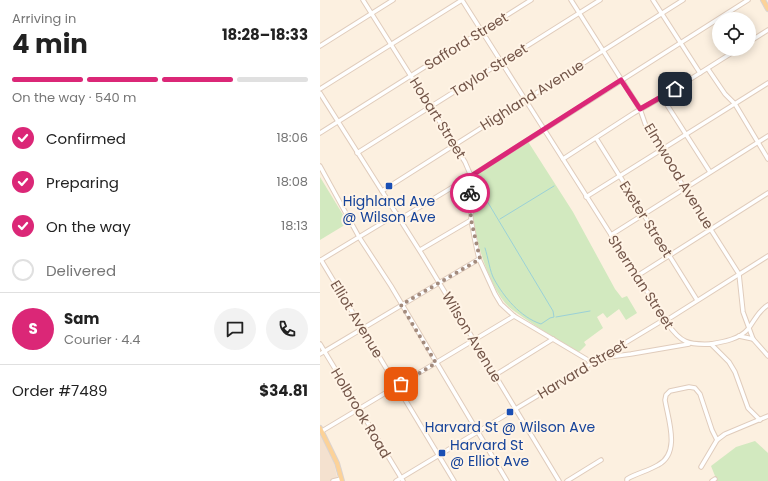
<!DOCTYPE html>
<html lang="en">
<head>
<meta charset="utf-8">
<style>
	body { margin:0; font-family:Poppins,sans-serif; background:#f2f2f2; color:#222; height:100vh; display:flex; flex-direction:column; font-size:15px; white-space:nowrap }
	* { box-sizing:border-box; margin:0 }
	p { font-size:13px; color:#767676 }
	.icon { flex:none; width:22px; height:22px; fill:none; stroke:currentColor; stroke-width:2; stroke-linecap:round; stroke-linejoin:round }
	.map { position:relative; flex:1; overflow:hidden }
	.drawer { display:flex; flex-direction:column; background:#fff; width:320px }
	.drawer>* { flex:none }
	.fabs { position:absolute; left:392px; top:12px; display:grid; gap:8px }
	.fabs a { display:grid; place-items:center; width:44px; height:44px; border-radius:50%; background:#fff; box-shadow:0 2px 10px #0003; font-size:20px }
	.pin { position:absolute; display:grid; place-items:center; width:34px; height:34px; color:#fff; margin:-17px; border-radius:8px; box-shadow:0 2px 6px #0006 }
	.courier { position:absolute; display:grid; place-items:center; width:40px; height:40px; margin:-20px; border:3px solid #db2777; border-radius:50%; background:#fff; color:#222; box-shadow:0 1px 5px #0007 }
	.summary em { font-style:normal; font-weight:700 }
	.summary div { display:flex; flex-direction:column-reverse }
	.summary { display:flex; align-items:center; justify-content:space-between; height:68px; padding:0 12px }
	h1 { font-size:26px; font-weight:700; line-height:30px }
	.bar { display:grid; grid-template-columns:repeat(4,1fr); gap:6px 4px; align-content:center; height:48px; padding:0 12px }
	.bar i { height:5px; border-radius:3px; background:#e0e0e0 }
	.bar .on { background:#db2777 }
	.bar p { grid-column:span 4 }
	.line { display:flex; align-items:center; gap:10px; padding:0 12px; border-top:1px solid #e0e0e0 }
	.line div { flex:1 }
	.round { display:grid; place-items:center; flex:none; width:42px; height:42px; border-radius:21px; background:#f2f2f2 }
	ol { padding:0 12px; list-style:none }
	li { display:flex; align-items:center; gap:12px; height:44px }
	li p { margin-inline-start:auto }
	li .icon { padding:4px; border-radius:50%; background:#db2777; color:#fff; stroke-width:4 }
	li:last-child { color:#767676 }
	li i { width:22px; height:22px; border:2px solid #e0e0e0; border-radius:50% }
	main { display:flex; flex:1; min-height:0 }
	.map>svg:first-child { display:block }
	.residential { fill:#f4e1cf }
	.green { fill:#d2e9bf }
	.lines { fill:none; stroke-linecap:round; stroke-linejoin:round }
	.stream { stroke:#9bd1d7; stroke-width:1 }
	.minor-casing { stroke:#e0ccbc; stroke-width:5.5 }
	.major-casing { stroke:#dbd3cf; stroke-width:6 }
	.minor { stroke:#fff; stroke-width:3.5 }
	.major { stroke:#fcd298; stroke-width:4 }
	.done { stroke:#a38b7d; stroke-width:4; stroke-dasharray:0 7.2 }
	.route { stroke:#db2777; stroke-width:5 }
	.transit-dot { fill:#1a4fb4; stroke:#fff4e6; stroke-width:1.5 }
	.labels { text-anchor:middle; dominant-baseline:central; stroke-width:4; stroke-linejoin:round; paint-order:stroke }
	.street-label { font-size:14px; fill:#735548; stroke:#fff4e6 }
	.transit-label { font-size:14px; fill:#164399; stroke:#fff4e6 }
</style>
</head>
<body>
<main>
<section class="drawer">
<div class="summary"><div><h1>4 min</h1><p>Arriving in</p></div><em>18:28–18:33</em></div>
<div class="bar"><i class="on"></i><i class="on"></i><i class="on"></i><i></i><p>On the way · 540 m</p></div>
<ol>
<li><svg class="icon" aria-label="check" viewBox="0 0 24 24"><path d="M5 12l5 5 9-10"/></svg>Confirmed<p>18:06</p></li>
<li><svg class="icon" aria-label="check" viewBox="0 0 24 24"><path d="M5 12l5 5 9-10"/></svg>Preparing<p>18:08</p></li>
<li><svg class="icon" aria-label="check" viewBox="0 0 24 24"><path d="M5 12l5 5 9-10"/></svg>On the way<p>18:13</p></li>
<li><i></i>Delivered</li>
</ol>
<div class="line" style="height:72px"><b class="round" style="background:#db2777;color:#fff">S</b><div><b>Sam</b><p>Courier · 4.4</p></div><a class="round"><svg class="icon" aria-label="chat" viewBox="0 0 24 24"><path d="M4 5h16v11H9l-5 4z"/></svg></a><a class="round"><svg class="icon" aria-label="phone" viewBox="0 0 24 24"><path d="M5 4h4l2 5-3 2q2 4 5 5l2-3 5 2v4C11 20 4 13 5 4z"/></svg></a></div>
<div class="line" style="height:52px"><div>Order #7489</div><b>$34.81</b></div>
</section>
<div class="map">
<svg width="448" height="481" viewBox="0 0 448 481">
	<rect width="100%" height="100%" fill="#fcf0e0"/>
	<path class="residential" d="M0 433 14 463 18 481H0Z"/>
	<g class="green">
		<path d="M207 140 253 212 295 289 302 298 307 296 317 313 306 320 299 309 287 318 283 313 277 317 283 328 264 342 266 345 259 352C240 341 221 330 204 318 199 314 193 311 189 307 164 283 144 207 154 174Z"/>
		<path d="M0 177 28 223 0 240Z"/>
		<path d="M435 441 448 453V481H397L391 466 416 447Z"/>
	</g>
	<g class="lines">
		<g class="stream">
			<path d="M155 181 233 311 234 317 230 318 221 324C200 317 184 297 174 279 170 272 168 257 165 248"/>
			<path d="M180 219 234 186"/>
			<path d="M236 317 270 311"/>
		</g>
		<g class="minor-casing">
			<g id="minor">
				<path d="M43 0 145 162 151 176V220L155 241 159 259 175 294 181 304 194 316 268 360 270 363"/>
				<path d="M142 0 347 323C361 343 368 345 391 344L409 362 415 372 428 408 440 420"/>
				<path d="M251 0 320 109 327 129 419 274 423 312 433 339"/>
				<path d="M333 0 380 73"/>
				<path d="M429 42 448 30"/>
				<path d="M0 46 73 0"/>
				<path d="M388 69 405 94 415 104 448 159"/>
				<path d="M0 89 142 0"/>
				<path d="M0 93 103 256 239 481"/>
				<path d="M342 97 390 172"/>
				<path d="M0 133 211 0"/>
				<path d="M276 138 377 300"/>
				<path d="M37 153 280 0"/>
				<path d="M243 159 314 113 342 97 418 49"/>
				<path d="M0 166 39 237 71 286 187 481"/>
				<path d="M62 191 363 0"/>
				<path d="M266 197 448 83"/>
				<path d="M80 219 151 176 428 0"/>
				<path d="M291 235 448 136"/>
				<path d="M100 250 151 220"/>
				<path d="M1 260 134 481"/>
				<path d="M1 260 77 214"/>
				<path d="M317 276 448 193"/>
				<path d="M419 336 433 339 448 356"/>
				<path d="M0 344 83 481"/>
				<path d="M391 344C403 342 420 339 428 329 435 320 438 311 448 305"/>
				<path d="M0 354 159 259"/>
				<path d="M281 358 311 354 369 344"/>
				<path d="M175 375 233 339"/>
				<path d="M2 431 194 316"/>
				<path d="M381 467 397 440"/>
				<path d="M13 481 21 479"/>
				<path d="M76 481 340 322 350 318 448 256"/>
				<path d="M247 481 281 460"/>
				<path d="M307 481V479C317 473 328 471 338 465 361 453 348 419 345 400L346 395 350 391 369 387 375 388 380 394 392 430 397 440 405 434 448 416"/>
				<path d="M392 481 395 479"/>
			</g>
		</g>
		<g class="major-casing">
			<g id="major">
				<path d="M443 0 448 9"/>
				<path d="M0 428 17 463 22 481"/>
			</g>
		</g>
		<use href="#minor" class="minor"/>
		<use href="#major" class="major"/>
	</g>
	<g class="lines">
		<path class="done" d="M81 384 116 363 81 305 160 259 151 220 150 193"/>
		<path class="route" d="M150 193 151 176 301 80 320 109 355 89"/>
	</g>
	<g class="transit-dot">
		<rect x="65" y="182" width="8" height="8" rx="2"/>
		<rect x="186" y="408" width="8" height="8" rx="2"/>
		<rect x="118" y="449" width="8" height="8" rx="2"/>
	</g>
	<g class="labels">
		<g class="street-label">
			<text transform="translate(146 41) rotate(-32)">Safford Street</text>
			<text transform="translate(169 70) rotate(-32)">Taylor Street</text>
			<text transform="translate(212 95) rotate(-32)">Highland Avenue</text>
			<text transform="translate(118 118) rotate(58)">Hobart Street</text>
			<text transform="translate(359 176) rotate(59)">Elmwood Avenue</text>
			<text transform="translate(326 219) rotate(58)">Exeter Street</text>
			<text transform="translate(321 282) rotate(57)">Sherman Street</text>
			<text transform="translate(37 319) rotate(59)">Elliot Avenue</text>
			<text transform="translate(152 337) rotate(59)">Wilson Avenue</text>
			<text transform="translate(262 369) rotate(-31)">Harvard Street</text>
			<text transform="translate(41 413) rotate(59)">Holbrook Road</text>
		</g>
		<g class="transit-label">
			<text x="69" y="201">Highland Ave<tspan x="69" dy="16">@ Wilson Ave</tspan></text>
			<text x="190" y="427">Harvard St @ Wilson Ave</text>
			<text x="130" y="445" text-anchor="start">Harvard St<tspan x="130" dy="16">@ Elliot Ave</tspan></text>
		</g>
	</g>
</svg>
<div class="fabs">
<a><svg class="icon" aria-label="locate" viewBox="0 0 24 24"><circle cx="12" cy="12" r="6"/><path d="M12 2v4M12 18v4M2 12h4M18 12h4"/></svg></a>
</div>
<div class="pin" style="left:81px;top:384px;background:#ea580c"><svg class="icon" aria-label="bag" viewBox="0 0 24 24"><path d="M5 8h14l-1 12H6zM9 8a3 3 0 0 1 6 0"/></svg></div>
<div class="pin" style="left:355px;top:89px;background:#1f2937"><svg class="icon" aria-label="home" viewBox="0 0 24 24"><path d="M3 11l9-7 9 7M6 9v11h12V9"/></svg></div>
<div class="courier" style="left:150px;top:193px"><svg class="icon" aria-label="bike" viewBox="0 0 24 24"><circle cx="6" cy="16" r="4"/><circle cx="18" cy="16" r="4"/><path d="M6 16l4-8h5l3 8M10 8l3 8H6M13 5h3"/></svg></div>
</div>
</main>
</body>
</html>
